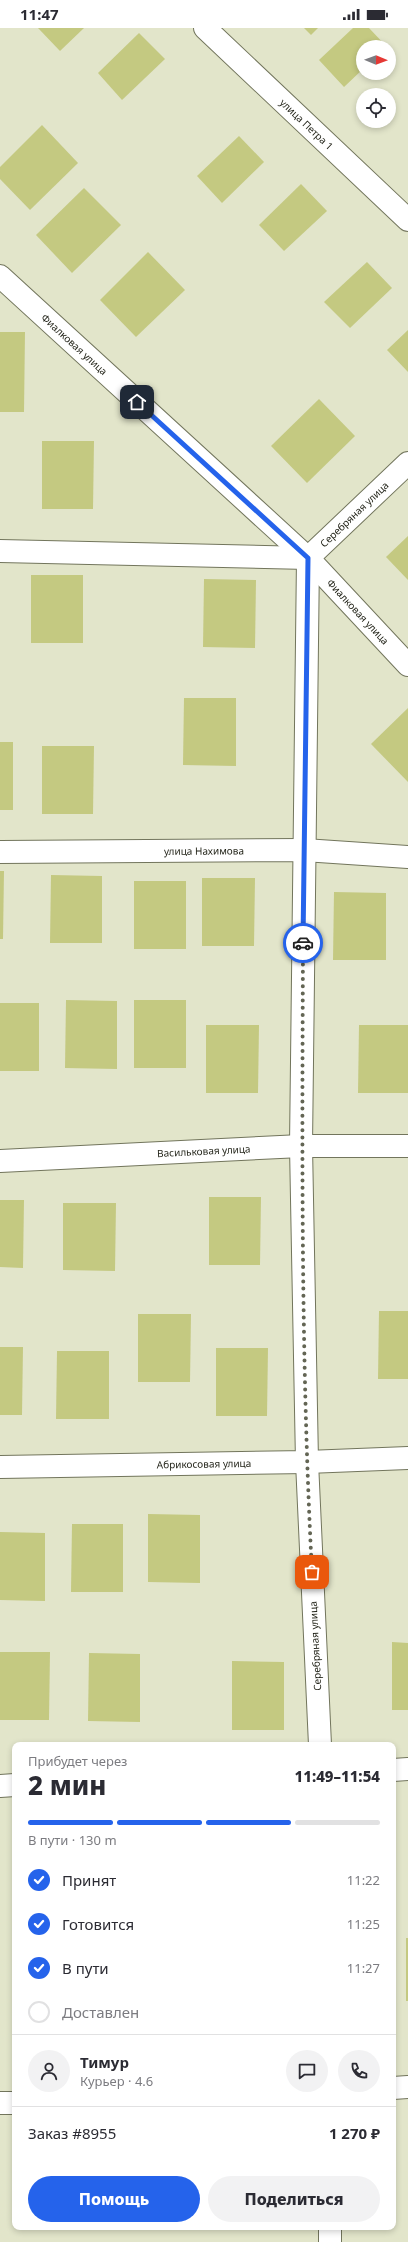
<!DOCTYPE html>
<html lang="ru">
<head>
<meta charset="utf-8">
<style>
	body { margin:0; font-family:"Noto Sans",sans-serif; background:#f2f2f3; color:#2b2b33; height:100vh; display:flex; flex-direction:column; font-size:15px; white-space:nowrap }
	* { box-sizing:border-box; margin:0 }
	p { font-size:13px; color:#7c7c81 }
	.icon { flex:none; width:22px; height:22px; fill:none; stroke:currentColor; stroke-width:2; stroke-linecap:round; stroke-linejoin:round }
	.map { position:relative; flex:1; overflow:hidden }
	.side { position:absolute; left:12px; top:1714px; width:384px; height:488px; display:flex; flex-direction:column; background:#fff; border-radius:8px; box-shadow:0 2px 6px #0003 }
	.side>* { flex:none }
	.needle { width:26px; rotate:91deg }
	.buttons { position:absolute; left:356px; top:12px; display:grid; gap:8px }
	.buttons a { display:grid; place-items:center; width:40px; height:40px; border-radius:50%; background:#fff; box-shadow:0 2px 6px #0003; font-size:20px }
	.pin { position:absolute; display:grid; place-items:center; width:34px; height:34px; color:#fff; margin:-17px; border-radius:8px; box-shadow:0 2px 6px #0006 }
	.courier { position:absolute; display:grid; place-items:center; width:40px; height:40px; margin:-20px; border:3px solid #2563eb; border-radius:50%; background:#fff; color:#222; box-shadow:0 1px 5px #0007 }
	.head em { font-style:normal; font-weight:800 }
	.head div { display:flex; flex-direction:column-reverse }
	.head { display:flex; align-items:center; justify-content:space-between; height:68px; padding:0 16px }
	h1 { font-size:26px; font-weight:800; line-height:30px }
	.bar { display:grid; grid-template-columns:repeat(4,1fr); gap:6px 4px; align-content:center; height:48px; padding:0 16px }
	.bar i { height:5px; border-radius:3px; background:#e1e1e2 }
	.bar .selected { background:#2563eb }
	.bar p { grid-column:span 4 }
	.line { display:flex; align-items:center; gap:10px; padding:0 16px; border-top:1px solid #e1e1e2 }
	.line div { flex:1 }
	.round { display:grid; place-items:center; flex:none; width:42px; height:42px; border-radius:21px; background:#f2f2f3 }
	ol { padding:0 16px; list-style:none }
	li { display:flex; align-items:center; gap:12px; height:44px }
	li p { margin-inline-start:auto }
	li .icon { padding:4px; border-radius:50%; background:#2563eb; color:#fff; stroke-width:4 }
	li:last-child { color:#7c7c81 }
	li i { width:22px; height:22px; border:2px solid #e1e1e2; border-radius:50% }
	.action { display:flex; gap:8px; margin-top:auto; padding:8px 16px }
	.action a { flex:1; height:46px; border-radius:24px; background:#2563eb; color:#fff; font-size:16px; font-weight:800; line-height:46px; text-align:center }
	.action a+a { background:#f2f2f3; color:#2b2b33 }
	.status { display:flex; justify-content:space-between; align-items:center; height:28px; padding:0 20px; background:#fff; direction:ltr }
	.status svg { height:11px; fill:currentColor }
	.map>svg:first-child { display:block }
	.building { fill:#c4c981 }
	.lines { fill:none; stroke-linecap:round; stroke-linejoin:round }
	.street-casing { stroke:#72755c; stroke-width:24 }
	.street { stroke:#fff; stroke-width:22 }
	.done { stroke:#636554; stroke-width:4; stroke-dasharray:0 7.2 }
	.route { stroke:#2563eb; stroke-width:5 }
	.labels { text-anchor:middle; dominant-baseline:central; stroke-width:3.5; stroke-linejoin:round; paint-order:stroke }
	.street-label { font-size:10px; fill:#1f2015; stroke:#fff }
</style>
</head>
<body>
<div class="status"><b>11:47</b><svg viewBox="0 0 49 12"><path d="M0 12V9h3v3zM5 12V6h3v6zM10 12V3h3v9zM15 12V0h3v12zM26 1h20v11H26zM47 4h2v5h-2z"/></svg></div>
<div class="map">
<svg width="408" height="2214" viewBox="0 0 408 2214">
	<rect width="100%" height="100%" fill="#e2e5ca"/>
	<g class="building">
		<path d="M38 0H84L60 23Z"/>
		<path d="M304 0H318L311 7Z"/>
		<path d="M353 0H369L387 19H363V41L344 59 319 32Z"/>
		<path d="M139 5 165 31 122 72 98 45Z"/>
		<path d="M42 97 78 135 30 182 0 151V139Z"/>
		<path d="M239 108 264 134 222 175 197 148Z"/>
		<path d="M301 156 327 183 284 223 259 197Z"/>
		<path d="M84 160 121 197 72 245 36 207Z"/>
		<path d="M148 224 185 262 136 309 100 272Z"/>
		<path d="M367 234 392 260 350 300 324 274Z"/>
		<path d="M408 302V344L387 322Z"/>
		<path d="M0 304H25L24 384H0Z"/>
		<path d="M319 371 355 408 307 455 271 418Z"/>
		<path d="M42 413H94L93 481H42Z"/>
		<path d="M408 508V552L386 529Z"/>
		<rect x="31" y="547" width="52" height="68"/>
		<path d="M204 551 256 552 255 620 203 619Z"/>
		<path d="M184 670H236V738L183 737Z"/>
		<path d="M408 680V754L371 716Z"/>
		<rect x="0" y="714" width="13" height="68"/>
		<path d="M42 718H94L93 786H42Z"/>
		<path d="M0 843H4L3 911H0Z"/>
		<path d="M51 847 102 848V915H50Z"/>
		<path d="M202 850H255L254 918H202Z"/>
		<rect x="134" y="853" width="52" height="68"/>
		<path d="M334 864 386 865V932H333Z"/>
		<path d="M66 972 117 973V1041L65 1040Z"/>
		<rect x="134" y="972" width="52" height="68"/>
		<rect x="0" y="975" width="39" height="68"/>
		<path d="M206 997H259L258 1065H206Z"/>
		<path d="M359 997H408V1065H358Z"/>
		<path d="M209 1169H261L260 1237H209Z"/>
		<path d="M0 1172H24L23 1240 0 1239Z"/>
		<path d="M63 1175H116L115 1243 63 1242Z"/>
		<path d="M379 1283H408V1351H378Z"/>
		<path d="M138 1286H191L190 1354H138Z"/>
		<path d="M0 1319H23L22 1387H0Z"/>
		<path d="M216 1320H268L267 1388H216Z"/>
		<path d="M57 1323H109V1391H56Z"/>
		<path d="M148 1486 200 1487V1555L148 1554Z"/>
		<path d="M72 1496H123V1564H71Z"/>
		<path d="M0 1504 45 1505V1573L0 1572Z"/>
		<path d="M392 1614 408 1615V1682H392Z"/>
		<path d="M0 1624H50L49 1692H0Z"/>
		<path d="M89 1625 140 1626V1694L88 1693Z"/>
		<path d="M232 1633 284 1634V1702H232Z"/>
		<rect x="406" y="1910" width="2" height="63"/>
	</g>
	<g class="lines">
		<g class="street-casing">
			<g id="street">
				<path id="s1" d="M205 0 408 192"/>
				<path id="s2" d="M0 248 308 530 408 637"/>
				<path d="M0 523 308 530"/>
				<path id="s3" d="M0 824 304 822 408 829"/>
				<path id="s4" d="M0 1133 301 1118H408"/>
				<path id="s5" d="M0 1439 307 1434 408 1430"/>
				<path id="s6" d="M320 1717 307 1434 301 1118 308 530 408 435"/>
				<path d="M393 1742 408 1741"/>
				<path d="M0 1758 15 1757"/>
				<path d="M393 2060 408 2059"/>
				<path d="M0 2075H15"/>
				<path d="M330 2199V2214"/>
			</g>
		</g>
		<use href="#street" class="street"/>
	</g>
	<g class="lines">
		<path class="done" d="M303 915C302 1125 301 1335 312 1544"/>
		<path class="route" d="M137 374 308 530 303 915"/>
	</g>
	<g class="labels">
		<g class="street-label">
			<text stroke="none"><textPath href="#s1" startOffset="140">улица Петра 1</textPath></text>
			<text stroke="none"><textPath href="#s2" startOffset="101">Фиалковая улица</textPath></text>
			<text stroke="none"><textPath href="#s6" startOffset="1251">Серебряная улица</textPath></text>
			<text stroke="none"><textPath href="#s2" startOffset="491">Фиалковая улица</textPath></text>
			<text stroke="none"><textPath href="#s3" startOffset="204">улица Нахимова</textPath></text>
			<text stroke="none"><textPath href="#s4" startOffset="204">Васильковая улица</textPath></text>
			<text stroke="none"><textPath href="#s5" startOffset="204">Абрикосовая улица</textPath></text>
			<text transform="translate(315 1618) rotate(-93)">Серебряная улица</text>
		</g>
	</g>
</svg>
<div class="buttons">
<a><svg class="needle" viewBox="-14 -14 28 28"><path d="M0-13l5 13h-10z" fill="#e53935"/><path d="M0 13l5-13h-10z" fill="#7c7c81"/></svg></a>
<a><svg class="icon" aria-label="locate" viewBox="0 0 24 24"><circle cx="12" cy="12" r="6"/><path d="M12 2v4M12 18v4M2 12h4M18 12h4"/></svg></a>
</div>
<div class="pin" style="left:312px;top:1544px;background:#ea580c"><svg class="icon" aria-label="bag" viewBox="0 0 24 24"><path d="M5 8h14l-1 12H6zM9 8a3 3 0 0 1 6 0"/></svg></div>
<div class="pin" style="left:137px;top:374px;background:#1f2937"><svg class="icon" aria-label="home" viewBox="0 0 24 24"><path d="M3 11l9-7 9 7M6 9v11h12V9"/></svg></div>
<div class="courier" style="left:303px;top:915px"><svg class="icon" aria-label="car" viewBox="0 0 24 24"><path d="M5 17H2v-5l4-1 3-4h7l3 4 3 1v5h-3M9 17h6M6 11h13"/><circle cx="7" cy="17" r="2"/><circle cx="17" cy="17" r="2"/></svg></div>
<section class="side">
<div class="head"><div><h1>2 мин</h1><p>Прибудет через</p></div><em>11:49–11:54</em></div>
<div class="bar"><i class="selected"></i><i class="selected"></i><i class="selected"></i><i></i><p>В пути · 130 m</p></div>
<ol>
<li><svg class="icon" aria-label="check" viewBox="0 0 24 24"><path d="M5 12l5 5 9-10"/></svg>Принят<p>11:22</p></li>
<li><svg class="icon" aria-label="check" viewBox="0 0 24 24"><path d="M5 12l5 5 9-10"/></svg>Готовится<p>11:25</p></li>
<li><svg class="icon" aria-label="check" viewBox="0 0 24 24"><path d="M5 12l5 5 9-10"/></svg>В пути<p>11:27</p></li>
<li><i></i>Доставлен</li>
</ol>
<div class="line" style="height:72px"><a class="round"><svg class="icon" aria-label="person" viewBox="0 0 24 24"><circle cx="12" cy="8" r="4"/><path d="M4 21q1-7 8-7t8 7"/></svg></a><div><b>Тимур</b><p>Курьер · 4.6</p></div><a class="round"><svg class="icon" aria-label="chat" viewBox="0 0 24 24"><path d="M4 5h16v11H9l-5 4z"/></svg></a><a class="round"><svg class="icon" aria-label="phone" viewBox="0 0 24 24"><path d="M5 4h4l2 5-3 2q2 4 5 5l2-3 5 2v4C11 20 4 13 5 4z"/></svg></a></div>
<div class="line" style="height:52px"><div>Заказ #8955</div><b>1 270 ₽</b></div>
<div class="action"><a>Помощь</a><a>Поделиться</a></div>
</section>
</div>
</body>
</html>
